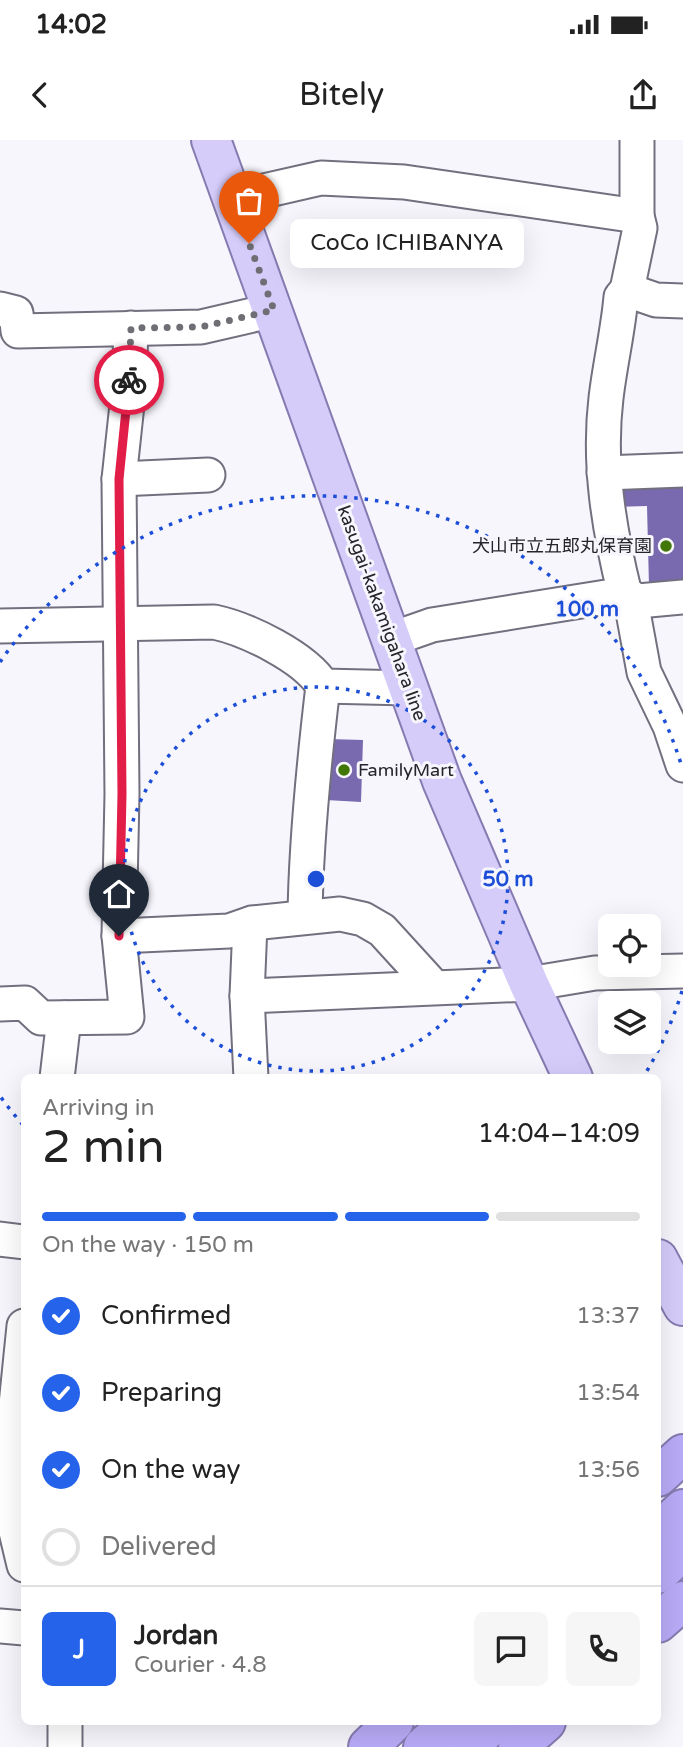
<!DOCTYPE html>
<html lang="en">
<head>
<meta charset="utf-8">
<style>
	body { margin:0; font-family:"Varela Round","Noto Sans JP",sans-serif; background:#f6f6f6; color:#222; height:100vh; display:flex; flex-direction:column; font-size:26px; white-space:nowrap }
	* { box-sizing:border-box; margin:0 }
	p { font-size:23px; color:#767676 }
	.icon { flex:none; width:38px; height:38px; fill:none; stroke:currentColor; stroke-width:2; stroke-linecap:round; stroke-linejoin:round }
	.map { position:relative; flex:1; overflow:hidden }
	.sheet { position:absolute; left:21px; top:934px; width:640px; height:651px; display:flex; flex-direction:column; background:#fff; border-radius:10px; box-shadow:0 7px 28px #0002 }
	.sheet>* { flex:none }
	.controls { position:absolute; left:598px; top:774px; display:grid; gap:14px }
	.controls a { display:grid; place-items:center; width:63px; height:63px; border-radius:10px; background:#fff; box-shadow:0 7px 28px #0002; font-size:35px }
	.pin { position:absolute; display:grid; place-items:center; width:60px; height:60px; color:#fff; margin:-72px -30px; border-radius:50% 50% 50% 0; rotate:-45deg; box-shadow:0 0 7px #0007 }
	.pin .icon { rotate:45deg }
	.courier { position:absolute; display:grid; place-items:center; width:70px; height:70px; margin:-35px; border:5px solid #e11d48; border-radius:50%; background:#fff; color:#222; box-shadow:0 2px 9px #0007 }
	.bubble { position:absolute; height:49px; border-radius:10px; background:#fff; box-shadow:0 7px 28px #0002; font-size:23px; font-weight:600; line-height:49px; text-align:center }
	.headline em { font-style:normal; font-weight:600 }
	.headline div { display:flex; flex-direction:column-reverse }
	.headline { display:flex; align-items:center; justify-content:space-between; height:119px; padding:0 21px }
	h1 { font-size:46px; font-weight:600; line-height:52px }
	.bar { display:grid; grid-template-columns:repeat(4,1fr); gap:10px 7px; align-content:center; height:84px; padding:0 21px }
	.bar i { height:9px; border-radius:5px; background:#e0e0e0 }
	.bar .current { background:#2563eb }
	.bar p { grid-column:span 4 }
	.line { display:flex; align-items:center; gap:18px; padding:0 21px; border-top:2px solid #e0e0e0 }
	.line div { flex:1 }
	.round { display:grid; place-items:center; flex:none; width:74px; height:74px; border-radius:10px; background:#f6f6f6 }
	ol { padding:0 21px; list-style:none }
	li { display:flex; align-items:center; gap:21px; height:77px }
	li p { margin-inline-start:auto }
	li .icon { padding:7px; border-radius:50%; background:#2563eb; color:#fff; stroke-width:4 }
	li:last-child { color:#767676 }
	li i { width:38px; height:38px; border:4px solid #e0e0e0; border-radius:50% }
	.status { display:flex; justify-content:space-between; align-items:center; height:49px; padding:0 35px; background:#fff; direction:ltr }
	.status svg { height:19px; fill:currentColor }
	header { display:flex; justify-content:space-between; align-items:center; height:91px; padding:0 21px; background:#fff; font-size:32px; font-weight:600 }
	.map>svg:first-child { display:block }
	.building { fill:#796ab0 }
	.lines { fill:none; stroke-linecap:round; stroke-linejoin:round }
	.minor-casing { stroke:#726f7e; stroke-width:37 }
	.major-casing { stroke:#867bb0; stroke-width:42 }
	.highway-casing { stroke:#867bb0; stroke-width:42 }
	.minor { stroke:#fff; stroke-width:33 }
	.major { stroke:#d5ccfa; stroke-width:38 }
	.highway { stroke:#b9aaf7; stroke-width:38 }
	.done { stroke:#6f6e74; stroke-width:7; stroke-dasharray:0 12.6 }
	.route { stroke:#e11d48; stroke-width:9 }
	.ring { fill:none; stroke:#1d4ed8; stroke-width:3.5; stroke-dasharray:3.5 7 }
	.poi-dot { fill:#417707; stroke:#f7f6fd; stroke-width:2.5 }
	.labels { text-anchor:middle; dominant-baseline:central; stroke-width:6; stroke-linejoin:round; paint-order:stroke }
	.poi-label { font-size:18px; fill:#26252b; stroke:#f7f6fd; text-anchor:end }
	.street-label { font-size:18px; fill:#26252b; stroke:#f7f6fd }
	.centre { fill:#1d4ed8; stroke:#f7f6fd; stroke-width:3.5 }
	.ring-label { font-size:21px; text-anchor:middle; font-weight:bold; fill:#1d4ed8; stroke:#f7f6fd; stroke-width:6; stroke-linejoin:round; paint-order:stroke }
</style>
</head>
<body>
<div class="status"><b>14:02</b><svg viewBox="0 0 49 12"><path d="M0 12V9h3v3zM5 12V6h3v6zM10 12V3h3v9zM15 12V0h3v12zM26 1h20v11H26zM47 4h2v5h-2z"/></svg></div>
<header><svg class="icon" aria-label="back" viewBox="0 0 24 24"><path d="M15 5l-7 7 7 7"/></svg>Bitely<svg class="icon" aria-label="share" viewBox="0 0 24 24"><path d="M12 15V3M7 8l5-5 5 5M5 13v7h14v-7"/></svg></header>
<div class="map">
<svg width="683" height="1607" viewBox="0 0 683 1607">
	<rect width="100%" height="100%" fill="#f7f6fd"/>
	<g class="building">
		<path d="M683 344V445L649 446 647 366 613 367 612 346Z"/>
		<path d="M328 599 363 600 361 662 326 660Z"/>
	</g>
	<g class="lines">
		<g class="minor-casing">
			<g id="minor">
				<path d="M637 0V76L640 88 627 150 656 160 683 161"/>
				<path d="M233 58 321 38 404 42 637 76"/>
				<path d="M0 169 16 173 18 191 201 187 274 170"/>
				<path d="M604 333 683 330"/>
				<path d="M119 339 208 335"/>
				<path d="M625 454 638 461 683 457"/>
				<path d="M629 456 628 465 633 472 644 532 670 586 683 625"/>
				<path d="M0 486 214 482C247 489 305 517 323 546L409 548"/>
				<path d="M392 499 432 485 625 454C609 390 598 324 606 258 610 224 618 191 621 157L627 150"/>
				<path d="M305 776C306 699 314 622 323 546"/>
				<path d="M250 784 247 856 251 938"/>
				<path d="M119 796 229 791 252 783 340 774 363 779 382 790 434 847"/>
				<path d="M247 856 529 844 595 833 683 831"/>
				<path d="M0 864 25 863 41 878 127 877 119 796 122 654 119 339 129 246 131 188"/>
				<path d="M57 938 64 878"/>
				<path d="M0 1099 24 1102"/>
				<path d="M24 1186 7 1354 24 1425"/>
				<path d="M0 1486 24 1488"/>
				<path d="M65 1607V1582"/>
			</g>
		</g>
		<g class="major-casing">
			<g id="major">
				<path d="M211 0 442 641 529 844 573 938"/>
				<path d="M658 1119 683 1166"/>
			</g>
		</g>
		<g class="highway-casing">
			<g id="highway">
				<path d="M658 1337 683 1314"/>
				<path d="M658 1392 683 1369"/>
				<path d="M658 1434 683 1411"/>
				<path d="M658 1483 683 1461"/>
				<path d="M368 1607 394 1582"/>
				<path d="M423 1607 451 1582"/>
				<path d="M468 1607 495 1582"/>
				<path d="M518 1607 546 1582"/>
			</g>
		</g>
		<use href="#minor" class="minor"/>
		<use href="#major" class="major"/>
		<use href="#highway" class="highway"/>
	</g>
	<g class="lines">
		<path class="done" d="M129 240 131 188 201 187 274 170 249 103"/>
		<path class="route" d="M119 796 122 654 119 339 129 240"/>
	</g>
	<g class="ring">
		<circle cx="316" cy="739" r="192"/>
		<path d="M682 851A383 383 0 0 1 644 936M23 985A383 383 0 0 1 0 956M0 522A383 383 0 0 1 682 627"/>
	</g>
	<g class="poi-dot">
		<circle cx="666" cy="406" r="7"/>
		<circle cx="344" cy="630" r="7"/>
	</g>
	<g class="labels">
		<g class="poi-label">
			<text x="652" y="406">犬山市立五郎丸保育園</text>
			<text x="358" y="630" text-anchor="start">FamilyMart</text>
		</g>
		<g class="street-label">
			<text transform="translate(382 473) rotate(70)">kasugai-kakamigahara line</text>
		</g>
	</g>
	<circle cx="316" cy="739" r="10" class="centre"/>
	<g class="ring-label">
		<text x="587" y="476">100 m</text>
		<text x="508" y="746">50 m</text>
	</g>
</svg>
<div class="controls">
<a><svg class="icon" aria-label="locate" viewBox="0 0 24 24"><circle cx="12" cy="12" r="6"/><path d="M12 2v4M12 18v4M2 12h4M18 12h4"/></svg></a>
<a><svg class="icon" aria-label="layers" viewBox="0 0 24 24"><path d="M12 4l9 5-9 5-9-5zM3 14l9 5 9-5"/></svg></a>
</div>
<div class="pin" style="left:249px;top:103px;background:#ea580c"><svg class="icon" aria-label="bag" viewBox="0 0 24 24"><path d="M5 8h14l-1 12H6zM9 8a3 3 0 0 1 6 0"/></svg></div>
<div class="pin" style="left:119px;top:796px;background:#1f2937"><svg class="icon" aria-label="home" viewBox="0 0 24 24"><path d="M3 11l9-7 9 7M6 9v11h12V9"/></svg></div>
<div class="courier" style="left:129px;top:240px"><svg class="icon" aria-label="bike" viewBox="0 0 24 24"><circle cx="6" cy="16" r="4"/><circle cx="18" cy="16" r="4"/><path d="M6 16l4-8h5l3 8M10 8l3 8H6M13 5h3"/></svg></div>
<div class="bubble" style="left:290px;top:79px;width:234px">CoCo ICHIBANYA</div>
<section class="sheet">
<div class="headline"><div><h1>2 min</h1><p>Arriving in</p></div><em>14:04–14:09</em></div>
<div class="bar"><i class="current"></i><i class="current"></i><i class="current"></i><i></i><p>On the way · 150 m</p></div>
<ol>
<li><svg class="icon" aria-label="check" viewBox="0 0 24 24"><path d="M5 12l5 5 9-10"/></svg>Confirmed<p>13:37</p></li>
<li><svg class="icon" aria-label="check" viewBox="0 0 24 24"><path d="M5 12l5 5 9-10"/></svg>Preparing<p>13:54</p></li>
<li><svg class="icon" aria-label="check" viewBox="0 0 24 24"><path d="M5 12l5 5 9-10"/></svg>On the way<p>13:56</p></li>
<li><i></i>Delivered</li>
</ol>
<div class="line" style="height:126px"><b class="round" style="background:#2563eb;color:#fff">J</b><div><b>Jordan</b><p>Courier · 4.8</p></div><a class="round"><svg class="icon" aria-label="chat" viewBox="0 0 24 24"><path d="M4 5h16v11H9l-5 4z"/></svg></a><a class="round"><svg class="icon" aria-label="phone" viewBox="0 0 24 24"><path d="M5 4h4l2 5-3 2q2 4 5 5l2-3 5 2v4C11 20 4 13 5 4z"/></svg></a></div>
</section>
</div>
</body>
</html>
